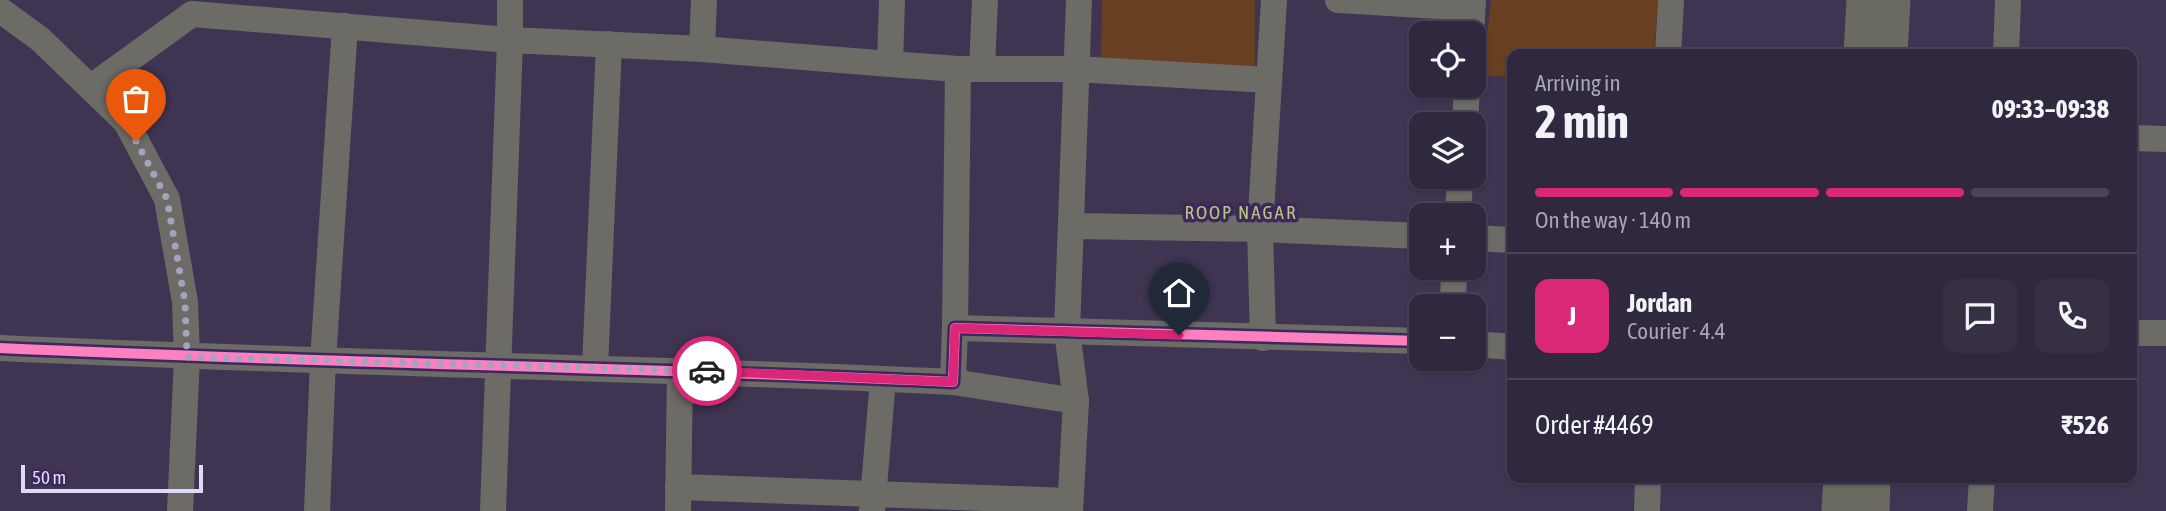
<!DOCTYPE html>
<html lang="en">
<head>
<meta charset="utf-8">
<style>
	body { margin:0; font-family:"Asap Condensed",sans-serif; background:#373045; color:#f1f3f6; height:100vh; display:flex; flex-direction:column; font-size:26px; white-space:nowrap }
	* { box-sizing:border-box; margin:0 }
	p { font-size:23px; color:#a7a6b0 }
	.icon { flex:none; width:38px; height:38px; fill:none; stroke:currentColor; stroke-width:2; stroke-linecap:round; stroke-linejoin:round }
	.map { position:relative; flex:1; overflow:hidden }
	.panel { position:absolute; left:1507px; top:49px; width:630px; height:434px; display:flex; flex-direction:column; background:#2f283e; border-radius:14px; box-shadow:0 2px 5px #0004,0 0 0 2px #4a4458 }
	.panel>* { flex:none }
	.buttons { position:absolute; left:1409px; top:21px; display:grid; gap:14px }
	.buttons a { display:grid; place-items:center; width:77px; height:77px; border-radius:14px; background:#2f283e; box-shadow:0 2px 5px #0004,0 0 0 2px #4a4458; font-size:35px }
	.scale { position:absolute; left:21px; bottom:18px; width:182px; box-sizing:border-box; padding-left:7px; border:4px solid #e1d9fa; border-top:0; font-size:19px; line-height:24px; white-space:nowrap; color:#e1d9fa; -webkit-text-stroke:5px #3b295e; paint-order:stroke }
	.pin { position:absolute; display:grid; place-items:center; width:60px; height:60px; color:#fff; margin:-72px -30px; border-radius:50% 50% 50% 0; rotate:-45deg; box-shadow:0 0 7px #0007 }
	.pin .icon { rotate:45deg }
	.courier { position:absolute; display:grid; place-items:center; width:70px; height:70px; margin:-35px; border:5px solid #db2777; border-radius:50%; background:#fff; color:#222; box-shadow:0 2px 9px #0007 }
	.summary em { font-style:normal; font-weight:700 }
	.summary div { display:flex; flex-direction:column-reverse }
	.summary { display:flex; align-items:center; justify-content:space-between; height:119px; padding:0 28px }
	h1 { font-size:46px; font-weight:700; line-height:52px }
	.bar { display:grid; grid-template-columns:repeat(4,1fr); gap:10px 7px; align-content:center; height:84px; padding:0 28px }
	.bar i { height:9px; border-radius:5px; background:#4a4458 }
	.bar .selected { background:#db2777 }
	.bar p { grid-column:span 4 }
	.line { display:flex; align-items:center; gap:18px; padding:0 28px; border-top:2px solid #4a4458 }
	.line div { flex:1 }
	.round { display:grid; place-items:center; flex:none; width:74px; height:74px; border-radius:14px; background:#373045 }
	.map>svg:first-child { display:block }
	.green { fill:#693f21 }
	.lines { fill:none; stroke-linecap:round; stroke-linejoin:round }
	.minor { stroke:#6c6b66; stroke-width:26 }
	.secondary { stroke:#6a6a60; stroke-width:37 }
	.cycleway-casing { stroke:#3b295e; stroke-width:15 }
	.cycleway { stroke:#ff80c0; stroke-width:10 }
	.done { stroke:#a8a0bf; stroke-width:7; stroke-dasharray:0 12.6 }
	.route { stroke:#db2777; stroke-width:9 }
	.labels { text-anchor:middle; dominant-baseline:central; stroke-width:7; stroke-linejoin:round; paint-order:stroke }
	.neighbourhood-label { font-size:19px; letter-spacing:2px; fill:#bac77c; stroke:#3b295e }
</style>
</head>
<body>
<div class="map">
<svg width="2166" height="511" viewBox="0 0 2166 511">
	<rect width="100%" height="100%" fill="#3f3552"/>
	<g class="green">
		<path d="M1102 0H1255V71L1101 62Z"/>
		<path d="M1491 0H1658L1654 54H1512V77L1483 75Z"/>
	</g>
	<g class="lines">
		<g class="minor">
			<path d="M510 0V40L702 49 890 64"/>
			<path d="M892 0 890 64 958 69 955 328"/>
			<path d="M1338 0 1472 8"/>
			<path d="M0 10 40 39 126 122 167 199 185 302 187 357 180 511"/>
			<path d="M1471 33 1473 0"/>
			<path d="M702 49 704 0"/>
			<path d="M1668 54 1671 0"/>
			<path d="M2006 54 2008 0"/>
			<path d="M982 68 985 0"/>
			<path d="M958 69H1075L1269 80"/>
			<path d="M91 87 192 14 510 40 493 511"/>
			<path d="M1465 124 1467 86"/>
			<path d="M2132 138 2166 139"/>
			<path d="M1457 215 1461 177"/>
			<path d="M1072 226 1260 229 1421 236"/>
			<path d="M1474 238 1512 240"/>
			<path d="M1453 306 1454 268"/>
			<path d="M2132 333H2166"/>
			<path d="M1263 338 1260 229 1274 0"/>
			<path d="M1474 344 1512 347"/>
			<path d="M0 348C317 363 635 367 953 382L955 328 1421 341"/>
			<path d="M595 367 609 44"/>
			<path d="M953 382 1076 401"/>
			<path d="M678 487 1070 501"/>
			<path d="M317 511 323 360 345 26"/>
			<path d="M678 511 680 370"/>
			<path d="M872 511 883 379"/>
			<path d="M1070 511 1076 401 1067 331 1079 0"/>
			<path d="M1647 511 1648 478"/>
			<path d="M1980 511 1982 478"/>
		</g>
		<g class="secondary">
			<path d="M1862 54 1865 0"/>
			<path d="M1889 54 1892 0"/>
			<path d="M1840 511 1842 478"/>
			<path d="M1871 511 1872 478"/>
		</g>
		<g class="cycleway-casing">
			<path id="cycleway" d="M0 348C317 363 635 367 953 382L955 328 1421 341"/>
		</g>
		<use href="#cycleway" class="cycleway"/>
	</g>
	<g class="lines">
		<path class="done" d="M136 141 167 199 185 302 187 357 707 371"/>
		<path class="route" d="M707 371 953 382 955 328 1179 335"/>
	</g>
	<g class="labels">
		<g class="neighbourhood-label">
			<text x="1241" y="212">ROOP NAGAR</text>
		</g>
	</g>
</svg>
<div class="buttons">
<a><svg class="icon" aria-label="locate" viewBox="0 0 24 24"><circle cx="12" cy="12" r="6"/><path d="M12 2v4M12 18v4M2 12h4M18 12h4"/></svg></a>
<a><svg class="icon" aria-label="layers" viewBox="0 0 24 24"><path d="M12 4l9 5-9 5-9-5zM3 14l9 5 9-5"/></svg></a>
<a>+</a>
<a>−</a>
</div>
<div class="scale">50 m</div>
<div class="pin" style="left:136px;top:141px;background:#ea580c"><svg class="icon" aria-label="bag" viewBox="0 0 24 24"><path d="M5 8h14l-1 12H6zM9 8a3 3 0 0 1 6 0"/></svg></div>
<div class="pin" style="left:1179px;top:335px;background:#1f2937"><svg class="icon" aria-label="home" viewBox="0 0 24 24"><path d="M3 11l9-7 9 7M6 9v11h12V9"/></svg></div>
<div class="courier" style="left:707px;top:371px"><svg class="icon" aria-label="car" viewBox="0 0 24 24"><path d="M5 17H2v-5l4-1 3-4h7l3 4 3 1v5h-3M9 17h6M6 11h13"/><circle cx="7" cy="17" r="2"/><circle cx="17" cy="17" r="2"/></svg></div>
<section class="panel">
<div class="summary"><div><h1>2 min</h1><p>Arriving in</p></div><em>09:33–09:38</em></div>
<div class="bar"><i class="selected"></i><i class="selected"></i><i class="selected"></i><i></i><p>On the way · 140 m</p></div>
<div class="line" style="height:126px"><b class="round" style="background:#db2777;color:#fff">J</b><div><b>Jordan</b><p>Courier · 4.4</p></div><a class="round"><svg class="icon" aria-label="chat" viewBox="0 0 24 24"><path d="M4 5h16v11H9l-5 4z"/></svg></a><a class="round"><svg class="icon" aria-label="phone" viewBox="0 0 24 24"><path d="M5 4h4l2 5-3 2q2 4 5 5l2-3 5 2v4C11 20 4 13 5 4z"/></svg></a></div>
<div class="line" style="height:91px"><div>Order #4469</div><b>₹526</b></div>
</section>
</div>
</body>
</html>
